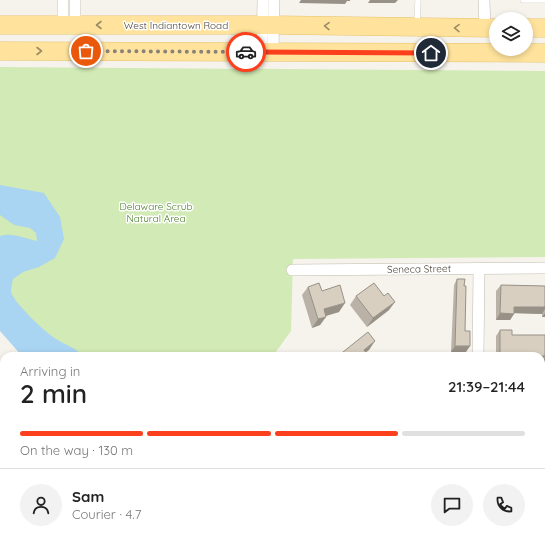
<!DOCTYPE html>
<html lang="en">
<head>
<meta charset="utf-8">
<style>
	body { margin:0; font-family:Quicksand,sans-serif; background:#f2f2f2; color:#222; height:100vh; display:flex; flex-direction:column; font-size:15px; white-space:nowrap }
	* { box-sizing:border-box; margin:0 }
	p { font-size:13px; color:#767676 }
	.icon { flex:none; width:22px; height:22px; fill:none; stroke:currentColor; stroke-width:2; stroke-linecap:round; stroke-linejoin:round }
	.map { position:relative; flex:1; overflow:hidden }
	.side { position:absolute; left:0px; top:352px; width:545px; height:196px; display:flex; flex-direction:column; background:#fff; border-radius:12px 12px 0 0; box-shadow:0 2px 6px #0003 }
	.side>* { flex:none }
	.controls { position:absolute; left:489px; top:12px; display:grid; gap:8px }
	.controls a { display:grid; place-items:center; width:44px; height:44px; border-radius:50%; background:#fff; box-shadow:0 2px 6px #0003; font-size:20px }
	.pin { position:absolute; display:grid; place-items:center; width:34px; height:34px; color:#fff; margin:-17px; border:2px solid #fff; border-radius:50%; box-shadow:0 1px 4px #0007 }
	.courier { position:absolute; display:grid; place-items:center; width:40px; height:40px; margin:-20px; border:3px solid #fc3f1d; border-radius:50%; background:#fff; color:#222; box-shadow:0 1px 5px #0007 }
	.overview em { font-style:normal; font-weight:600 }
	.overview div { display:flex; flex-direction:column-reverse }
	.overview { display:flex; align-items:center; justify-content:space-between; height:68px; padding:0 20px }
	h1 { font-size:26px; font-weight:600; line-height:30px }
	.bar { display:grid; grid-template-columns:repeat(4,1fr); gap:6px 4px; align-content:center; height:48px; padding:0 20px }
	.bar i { height:5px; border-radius:3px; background:#e0e0e0 }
	.bar .active { background:#fc3f1d }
	.bar p { grid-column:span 4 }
	.line { display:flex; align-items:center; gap:10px; padding:0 20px; border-top:1px solid #e0e0e0 }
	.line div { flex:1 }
	.round { display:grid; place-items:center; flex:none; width:42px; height:42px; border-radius:21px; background:#f2f2f2 }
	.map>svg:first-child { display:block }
	.green { fill:#d2eab5 }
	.water { fill:#a9d4f2 }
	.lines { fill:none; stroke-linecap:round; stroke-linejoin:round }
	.lane-casing { stroke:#c2bbae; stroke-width:6 }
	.street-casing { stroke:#c2bbae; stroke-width:12 }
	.primary-casing { stroke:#e6c16a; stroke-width:19 }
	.lane { stroke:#fff; stroke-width:5.5 }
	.street { stroke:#fff; stroke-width:11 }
	.primary { stroke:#ffe39c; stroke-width:18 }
	.wall { fill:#bab2a6 }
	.shaded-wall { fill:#979187 }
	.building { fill:#d8cfc1; stroke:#979187 }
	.oneway { stroke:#9c8c66 }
	.done { stroke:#878178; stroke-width:4; stroke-dasharray:0 7.2 }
	.route { stroke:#fc3f1d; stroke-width:5 }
	.labels { text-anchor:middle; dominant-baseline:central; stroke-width:3; stroke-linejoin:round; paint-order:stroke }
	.street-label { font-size:10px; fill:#4b4439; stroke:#fff }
	.park-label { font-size:10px; fill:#4a7f2a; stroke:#fff }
</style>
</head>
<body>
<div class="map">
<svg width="545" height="548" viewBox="0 0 545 548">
	<rect width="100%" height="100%" fill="#f6f3ec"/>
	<path class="green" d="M0 67 545 71V257L293 259 291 331 273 356H70L0 303Z"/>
	<g class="water">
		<path d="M0 185 44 193 60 217 64 239 55 258 39 267 23 272 13 279C12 283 11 288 11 292 14 303 46 333 56 339 67 346 73 346 83 356H22L0 331V236C13 232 25 239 37 241L36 233 30 228 14 225 0 215Z"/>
		<path d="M233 544H303L305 548H233Z"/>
	</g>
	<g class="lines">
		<g class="lane-casing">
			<g id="lane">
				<path d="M523 0H545"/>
				<path d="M417 24 418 0"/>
			</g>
		</g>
		<g class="street-casing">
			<g id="street">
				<path d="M75 0V25"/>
				<path d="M484 0 485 28"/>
				<path d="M63 25V0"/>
				<path d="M262 52 263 0"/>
				<path d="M273 52 274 0"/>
				<path d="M292 270 545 268"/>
				<path d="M478 356 479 269"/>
				<path d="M541 383H545"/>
				<path d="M0 415 4 419"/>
				<path d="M541 504H545"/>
				<path d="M60 548V544"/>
				<path d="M171 548V544"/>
				<path d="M476 548V544"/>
			</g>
		</g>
		<g class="primary-casing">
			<g id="primary">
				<path d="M0 25H273L496 28"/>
				<path d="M526 28H545"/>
				<path d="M0 51 545 53"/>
			</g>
		</g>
		<use href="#lane" class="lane"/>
		<use href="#street" class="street"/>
		<use href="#primary" class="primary"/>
	</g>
	<g class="wall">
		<path d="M457 279 465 331 466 352H451L454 285Z"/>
		<path d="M501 285 545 286V317H542V314L514 313 510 320H496V291Z"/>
		<path d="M308 287 322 291 339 312 326 316 320 325 312 328 302 295Z"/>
		<path d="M356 296 389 310 367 327 350 305Z"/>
		<path d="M500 330 512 335H545V363H541V356H496V336Z"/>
		<path d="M541 454 545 481H541Z"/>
		<path d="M541 519 545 548H494L493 544H541Z"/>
		<rect x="20" y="544" width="24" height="4"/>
		<rect x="84" y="544" width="28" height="4"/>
		<rect x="129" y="544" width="27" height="4"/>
		<path d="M196 544H225L224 546V548H196Z"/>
	</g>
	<g class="shaded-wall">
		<path d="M301 0H350V1H347L345 4 299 3Z"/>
		<path d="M370 0H398L395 3H368Z"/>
		<path d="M395 302 389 310 367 327 373 318Z"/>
		<path d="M345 303 339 312 318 318 324 309Z"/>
		<path d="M514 307H545V309L542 314 510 313Z"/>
		<path d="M500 313 514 314 510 320H496Z"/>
		<path d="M545 313V317H542Z"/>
		<path d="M326 317 320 325 312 328 318 319Z"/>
		<path d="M375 341 369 350 361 356 364 350Z"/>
		<path d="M455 346H470L466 352H451Z"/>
		<path d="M541 356H545L541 362Z"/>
		<path d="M545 357V363H541Z"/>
		<path d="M541 430H545V435L544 437H541Z"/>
		<path d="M0 467H4V473L3 474 0 475Z"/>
		<path d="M543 475H545V481H541V478Z"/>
		<path d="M514 544H541L538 548H498Z"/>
		<path d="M543 545H545V548H540Z"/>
	</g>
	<g class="building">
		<path d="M457 279H465L464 286H466L465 331H470V346H455Z"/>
		<path d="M319 283 322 291 340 285 345 303 324 309 326 317 318 319 308 287Z"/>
		<path d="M374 283 384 296 388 293 395 302 373 318 356 296Z"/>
		<path d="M501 285 545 286V307H514V314L500 313Z"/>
		<path d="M500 330H512V335H545V357V356H500Z"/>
		<path d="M368 332 375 341 364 350 369 356H338Z"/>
		<rect x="541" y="403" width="4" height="27"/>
		<path d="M541 454H545V475H543V472H541Z"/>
		<path d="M0 460 1 464 4 461V467H0Z"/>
		<rect x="0" y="511" width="1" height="19"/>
		<path d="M541 519H545V545H543V541H541Z"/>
		<path d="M26 544H44V548H22V547H26Z"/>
		<rect x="90" y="544" width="22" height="4"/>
		<rect x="134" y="544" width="22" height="4"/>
		<rect x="203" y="544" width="21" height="4"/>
		<path d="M499 544H516V547L499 548Z"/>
	</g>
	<defs><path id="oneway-chevron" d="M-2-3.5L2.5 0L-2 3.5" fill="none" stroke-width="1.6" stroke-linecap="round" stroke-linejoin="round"/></defs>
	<g class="oneway">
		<use href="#oneway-chevron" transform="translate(99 25) rotate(-180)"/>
		<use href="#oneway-chevron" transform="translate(327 26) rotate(-179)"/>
		<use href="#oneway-chevron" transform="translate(457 28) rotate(-179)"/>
		<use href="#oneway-chevron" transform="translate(39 51)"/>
	</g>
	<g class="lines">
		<path class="done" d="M86 51 246 52"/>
		<path class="route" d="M246 52 431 53"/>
	</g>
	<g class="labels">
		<g class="street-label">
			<text x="176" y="25">West Indiantown Road</text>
			<text transform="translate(419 269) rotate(-1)">Seneca Street</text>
		</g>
		<g class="park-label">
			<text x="156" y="206">Delaware Scrub<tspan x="156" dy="12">Natural Area</tspan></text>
		</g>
	</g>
</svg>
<div class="controls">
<a><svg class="icon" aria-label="layers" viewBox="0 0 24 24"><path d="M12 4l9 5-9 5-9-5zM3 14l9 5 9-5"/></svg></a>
</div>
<div class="pin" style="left:86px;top:51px;background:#ea580c"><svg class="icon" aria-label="bag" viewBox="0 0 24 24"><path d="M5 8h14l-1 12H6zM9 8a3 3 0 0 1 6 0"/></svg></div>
<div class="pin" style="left:431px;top:53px;background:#1f2937"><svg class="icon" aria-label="home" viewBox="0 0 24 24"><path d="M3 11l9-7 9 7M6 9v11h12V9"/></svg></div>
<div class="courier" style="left:246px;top:52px"><svg class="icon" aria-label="car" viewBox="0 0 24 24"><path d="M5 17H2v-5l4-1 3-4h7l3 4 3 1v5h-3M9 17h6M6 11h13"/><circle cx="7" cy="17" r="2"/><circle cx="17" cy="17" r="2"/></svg></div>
<section class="side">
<div class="overview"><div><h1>2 min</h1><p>Arriving in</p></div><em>21:39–21:44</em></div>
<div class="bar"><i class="active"></i><i class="active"></i><i class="active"></i><i></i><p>On the way · 130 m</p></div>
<div class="line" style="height:72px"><a class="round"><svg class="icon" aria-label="person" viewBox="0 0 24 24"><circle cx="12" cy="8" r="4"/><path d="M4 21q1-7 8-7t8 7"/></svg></a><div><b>Sam</b><p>Courier · 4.7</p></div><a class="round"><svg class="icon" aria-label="chat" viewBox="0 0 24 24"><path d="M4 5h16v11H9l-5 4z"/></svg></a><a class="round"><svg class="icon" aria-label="phone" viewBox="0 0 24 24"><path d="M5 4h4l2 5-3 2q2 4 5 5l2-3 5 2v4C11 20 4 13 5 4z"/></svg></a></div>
</section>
</div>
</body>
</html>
